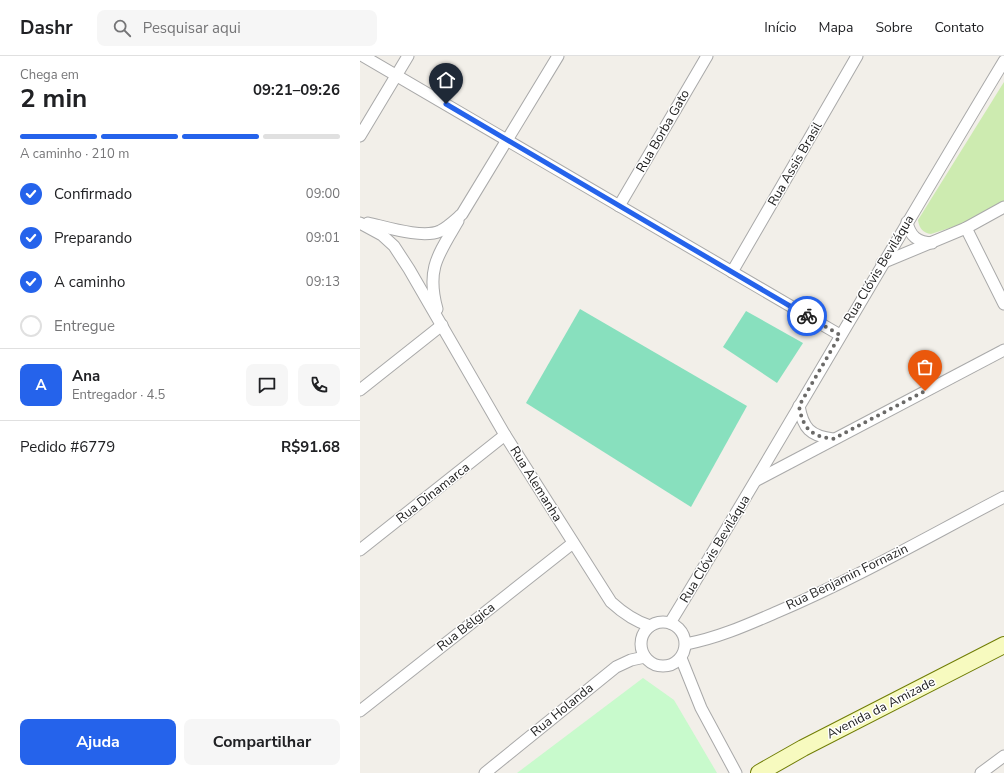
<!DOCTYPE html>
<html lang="pt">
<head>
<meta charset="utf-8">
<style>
	body { margin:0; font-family:"Nunito Sans",sans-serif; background:#f6f6f6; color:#202124; height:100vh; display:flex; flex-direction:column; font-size:15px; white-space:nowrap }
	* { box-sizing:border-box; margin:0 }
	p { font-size:13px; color:#757577 }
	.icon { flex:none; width:22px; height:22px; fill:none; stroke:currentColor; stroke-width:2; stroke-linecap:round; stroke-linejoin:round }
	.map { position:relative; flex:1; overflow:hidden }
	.drawer { display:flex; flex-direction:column; background:#fff; width:360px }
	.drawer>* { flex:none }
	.pin { position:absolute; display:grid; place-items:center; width:34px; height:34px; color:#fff; margin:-41px -17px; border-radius:50% 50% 50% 0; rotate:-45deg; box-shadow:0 0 4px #0007 }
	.pin .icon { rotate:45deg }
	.courier { position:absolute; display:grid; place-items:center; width:40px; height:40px; margin:-20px; border:3px solid #2563eb; border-radius:50%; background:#fff; color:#222; box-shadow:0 1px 5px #0007 }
	.head em { font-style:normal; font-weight:700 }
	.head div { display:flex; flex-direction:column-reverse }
	.head { display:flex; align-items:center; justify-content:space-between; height:68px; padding:0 20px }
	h1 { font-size:26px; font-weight:700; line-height:30px }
	.bar { display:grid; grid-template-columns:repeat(4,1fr); gap:6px 4px; align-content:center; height:48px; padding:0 20px }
	.bar i { height:5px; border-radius:3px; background:#e0e0e0 }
	.bar .on { background:#2563eb }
	.bar p { grid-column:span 4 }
	.line { display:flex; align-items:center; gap:10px; padding:0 20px; border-top:1px solid #e0e0e0 }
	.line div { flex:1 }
	.round { display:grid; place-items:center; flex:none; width:42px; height:42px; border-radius:8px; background:#f6f6f6 }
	ol { padding:0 20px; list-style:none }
	li { display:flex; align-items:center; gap:12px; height:44px }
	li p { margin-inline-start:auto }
	li .icon { padding:4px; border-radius:50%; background:#2563eb; color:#fff; stroke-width:4 }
	li:last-child { color:#757577 }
	li i { width:22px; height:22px; border:2px solid #e0e0e0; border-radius:50% }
	.button { display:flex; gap:8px; margin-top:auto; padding:8px 20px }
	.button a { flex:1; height:46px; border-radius:8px; background:#2563eb; color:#fff; font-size:16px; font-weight:700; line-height:46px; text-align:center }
	.button a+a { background:#f6f6f6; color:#202124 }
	header { display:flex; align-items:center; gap:24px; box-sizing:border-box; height:56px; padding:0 20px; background:#fff; border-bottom:1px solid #e0e0e0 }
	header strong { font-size:19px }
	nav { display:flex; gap:22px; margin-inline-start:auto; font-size:14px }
	.search { width:280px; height:36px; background:#f6f6f6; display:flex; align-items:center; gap:10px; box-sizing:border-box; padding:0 14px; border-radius:8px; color:#757577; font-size:15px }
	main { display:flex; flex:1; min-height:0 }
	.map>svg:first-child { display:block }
	.grass { fill:#cdebb0 }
	.park { fill:#c8facc }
	.pitch { fill:#88e0be }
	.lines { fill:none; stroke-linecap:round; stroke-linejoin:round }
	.minor-casing { stroke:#a9a9a9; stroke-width:13 }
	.secondary-casing { stroke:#707d05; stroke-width:18 }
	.minor { stroke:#fff; stroke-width:11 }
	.secondary { stroke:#f7fabf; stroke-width:16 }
	.done { stroke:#6b6a68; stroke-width:4; stroke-dasharray:0 7.2 }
	.route { stroke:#2563eb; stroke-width:5 }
	.labels { text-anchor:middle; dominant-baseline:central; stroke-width:3; stroke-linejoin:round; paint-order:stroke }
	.street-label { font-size:13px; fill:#222; stroke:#fff }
</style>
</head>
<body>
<header>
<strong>Dashr</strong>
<div class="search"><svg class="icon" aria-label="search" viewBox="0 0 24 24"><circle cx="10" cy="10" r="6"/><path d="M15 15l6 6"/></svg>Pesquisar aqui</div>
<nav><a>Início</a><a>Mapa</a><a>Sobre</a><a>Contato</a></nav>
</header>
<main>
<section class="drawer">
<div class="head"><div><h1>2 min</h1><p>Chega em</p></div><em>09:21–09:26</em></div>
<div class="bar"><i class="on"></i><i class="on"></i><i class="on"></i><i></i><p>A caminho · 210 m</p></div>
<ol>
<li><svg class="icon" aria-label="check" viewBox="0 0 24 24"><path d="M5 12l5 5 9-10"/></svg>Confirmado<p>09:00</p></li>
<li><svg class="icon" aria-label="check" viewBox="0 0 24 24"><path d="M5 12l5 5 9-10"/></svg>Preparando<p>09:01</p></li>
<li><svg class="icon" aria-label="check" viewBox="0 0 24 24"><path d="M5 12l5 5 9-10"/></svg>A caminho<p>09:13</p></li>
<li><i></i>Entregue</li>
</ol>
<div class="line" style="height:72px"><b class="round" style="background:#2563eb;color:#fff">A</b><div><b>Ana</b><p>Entregador · 4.5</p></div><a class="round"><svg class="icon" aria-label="chat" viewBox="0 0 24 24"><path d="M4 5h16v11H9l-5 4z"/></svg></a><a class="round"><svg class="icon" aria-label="phone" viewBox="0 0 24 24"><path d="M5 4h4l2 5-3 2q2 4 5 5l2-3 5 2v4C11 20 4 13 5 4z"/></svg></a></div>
<div class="line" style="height:52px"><div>Pedido #6779</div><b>R$91.68</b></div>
<div class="button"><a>Ajuda</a><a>Compartilhar</a></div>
</section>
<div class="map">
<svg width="644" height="717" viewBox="0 0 644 717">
	<rect width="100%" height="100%" fill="#f2efe9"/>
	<path class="grass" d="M644 26V146L605 167 571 178C563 177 559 172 558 164Z"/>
	<path class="park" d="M283 622 314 644 357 717H157Z"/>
	<g class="pitch">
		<path d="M220 253 387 350 331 451 166 347Z"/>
		<path d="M386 255 443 287 417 327 363 291Z"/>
	</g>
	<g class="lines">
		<g class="minor-casing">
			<g id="minor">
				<path d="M3 0 480 279"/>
				<path d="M0 80 48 0"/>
				<path d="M259 150 347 0"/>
				<path d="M547 166C550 180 557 186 572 187"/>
				<path d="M0 167 22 179 34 190 49 213 145 379 251 546C263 557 274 565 290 570"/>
				<path d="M8 167C26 171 63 183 80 175 88 171 95 164 102 158L198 0"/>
				<path d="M606 172 644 248"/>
				<path d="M522 207 606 172 644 151"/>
				<path d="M372 216 497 0"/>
				<path d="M77 253C66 213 78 199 98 165"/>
				<path d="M0 334 82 269"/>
				<path d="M439 350C443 372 450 380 473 383"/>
				<path d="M397 424 644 294"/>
				<path d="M0 494 145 379"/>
				<circle cx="303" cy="588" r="22"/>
				<path d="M310 567C423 381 531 192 644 5"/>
				<path d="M326 588C358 582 387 569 417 556 495 523 569 480 644 441"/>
				<path d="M321 602 341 652 376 717"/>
				<path d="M0 655 213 487"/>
				<path d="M125 717 256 611 271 604 285 601"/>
				<path d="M621 717 644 700"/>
			</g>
		</g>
		<g class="secondary-casing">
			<path id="secondary" d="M399 717 443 692 644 589"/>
		</g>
		<use href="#minor" class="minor"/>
		<use href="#secondary" class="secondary"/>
	</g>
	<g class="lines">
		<path class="done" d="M447 260 480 279 439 350C443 372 450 380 473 383L565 335"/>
		<path class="route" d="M86 48 447 260"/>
	</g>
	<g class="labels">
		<g class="street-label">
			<text transform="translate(303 75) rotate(-60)">Rua Borba Gato</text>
			<text transform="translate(435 108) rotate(-60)">Rua Assis Brasil</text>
			<text transform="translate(519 213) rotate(-59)">Rua Clóvis Beviláqua</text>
			<text transform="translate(176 428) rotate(58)">Rua Alemanha</text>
			<text transform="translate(73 437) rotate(-38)">Rua Dinamarca</text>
			<text transform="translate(355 493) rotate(-59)">Rua Clóvis Beviláqua</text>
			<text transform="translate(487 521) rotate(-26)">Rua Benjamin Fornazin</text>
			<text transform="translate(106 571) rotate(-38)">Rua Bélgica</text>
			<text transform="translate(521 652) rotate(-27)">Avenida da Amizade</text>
			<text transform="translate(202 654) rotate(-39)">Rua Holanda</text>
		</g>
	</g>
</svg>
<div class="pin" style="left:565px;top:335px;background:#ea580c"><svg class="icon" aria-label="bag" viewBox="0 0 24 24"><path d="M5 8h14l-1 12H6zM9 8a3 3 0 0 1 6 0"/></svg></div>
<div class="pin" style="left:86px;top:48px;background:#1f2937"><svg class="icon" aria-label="home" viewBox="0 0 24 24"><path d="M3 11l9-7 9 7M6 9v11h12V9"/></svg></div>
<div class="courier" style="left:447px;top:260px"><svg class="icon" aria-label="bike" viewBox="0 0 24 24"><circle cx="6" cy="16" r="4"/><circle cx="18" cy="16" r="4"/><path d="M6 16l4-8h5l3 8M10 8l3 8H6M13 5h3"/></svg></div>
</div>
</main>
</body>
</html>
